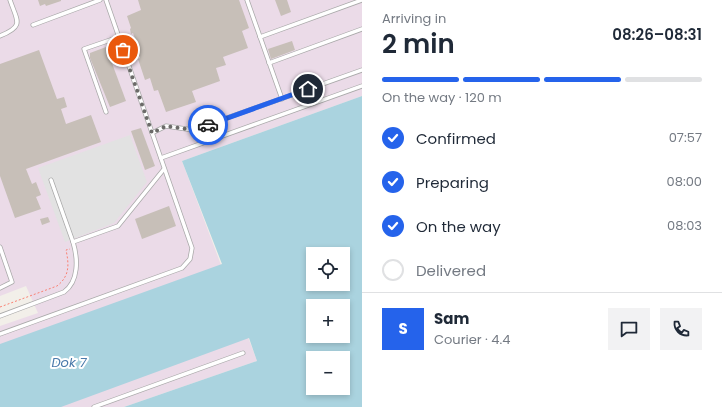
<!DOCTYPE html>
<html lang="en">
<head>
<meta charset="utf-8">
<style>
	body { margin:0; font-family:Poppins,sans-serif; background:#f2f2f3; color:#1f2937; height:100vh; display:flex; flex-direction:column; font-size:15px; white-space:nowrap }
	* { box-sizing:border-box; margin:0 }
	p { font-size:13px; color:#747a83 }
	.icon { flex:none; width:22px; height:22px; fill:none; stroke:currentColor; stroke-width:2; stroke-linecap:round; stroke-linejoin:round }
	.map { position:relative; flex:1; overflow:hidden }
	.details { display:flex; flex-direction:column; background:#fff; width:360px }
	.details>* { flex:none }
	.fabs { position:absolute; left:306px; top:247px; display:grid; gap:8px }
	.fabs a { display:grid; place-items:center; width:44px; height:44px; border-radius:0px; background:#fff; box-shadow:0 2px 6px #0003; font-size:20px }
	.pin { position:absolute; display:grid; place-items:center; width:34px; height:34px; color:#fff; margin:-17px; border:2px solid #fff; border-radius:50%; box-shadow:0 1px 4px #0007 }
	.courier { position:absolute; display:grid; place-items:center; width:40px; height:40px; margin:-20px; border:3px solid #2563eb; border-radius:50%; background:#fff; color:#222; box-shadow:0 1px 5px #0007 }
	.summary em { font-style:normal; font-weight:600 }
	.summary div { display:flex; flex-direction:column-reverse }
	.summary { display:flex; align-items:center; justify-content:space-between; height:68px; padding:0 20px }
	h1 { font-size:26px; font-weight:600; line-height:30px }
	.bar { display:grid; grid-template-columns:repeat(4,1fr); gap:6px 4px; align-content:center; height:48px; padding:0 20px }
	.bar i { height:5px; border-radius:3px; background:#e0e1e3 }
	.bar .selected { background:#2563eb }
	.bar p { grid-column:span 4 }
	.line { display:flex; align-items:center; gap:10px; padding:0 20px; border-top:1px solid #e0e1e3 }
	.line div { flex:1 }
	.round { display:grid; place-items:center; flex:none; width:42px; height:42px; border-radius:0px; background:#f2f2f3 }
	ol { padding:0 20px; list-style:none }
	li { display:flex; align-items:center; gap:12px; height:44px }
	li p { margin-inline-start:auto }
	li .icon { padding:4px; border-radius:50%; background:#2563eb; color:#fff; stroke-width:4 }
	li:last-child { color:#747a83 }
	li i { width:22px; height:22px; border:2px solid #e0e1e3; border-radius:50% }
	main { display:flex; flex:1; min-height:0 }
	.map>svg:first-child { display:block }
	.industrial { fill:#ebdbe8 }
	.parking { fill:#e2e2e2 }
	.water { fill:#aad3df; fill-rule:evenodd }
	.building { fill:#c7bfb8 }
	.lines { fill:none; stroke-linecap:round; stroke-linejoin:round }
	.lane-casing { stroke:#a9a9a9; stroke-width:5 }
	.path { stroke:#fa8072; stroke-width:1; stroke-dasharray:2 2; stroke-linecap:butt }
	.lane { stroke:#fff; stroke-width:3.5 }
	.done { stroke:#6b6a68; stroke-width:4; stroke-dasharray:0 7.2 }
	.route { stroke:#2563eb; stroke-width:5 }
	.labels { text-anchor:middle; dominant-baseline:central; stroke-width:4; stroke-linejoin:round; paint-order:stroke }
	.water-label { font-size:13px; font-style:italic; fill:#4a7aab; stroke:#fff }
</style>
</head>
<body>
<main>
<div class="map">
<svg width="362" height="407" viewBox="0 0 362 407">
	<rect width="100%" height="100%" fill="#f2efe9"/>
	<path class="industrial" d="M0 0H362V96L182 161 257 361 124 407H0V326L38 313 26 286 0 296Z"/>
	<path class="parking" d="M130 135 147 182 114 223 65 242 38 168Z"/>
	<path class="water" d="M362 96V407H124L257 361 249 338 61 407H0V344L222 264 182 161ZM313 254H343V284H313ZM313 306H343V336H313ZM313 358H343V388H313Z"/>
	<g class="building">
		<path d="M38 0H61V1L46 6 45 4 40 6Z"/>
		<path d="M138 0H239L249 28 242 31 248 48 223 57 226 65 216 68 220 81 192 91 196 102 166 112 158 90 154 91 150 78 145 80 138 59 140 58 137 50H139L133 33 131 34 130 29 131 28 127 16 141 10Z"/>
		<path d="M275 0H287L291 12 281 16Z"/>
		<path d="M292 41 295 50 271 59 268 49Z"/>
		<path d="M106 47 126 101 110 107 90 58V53Z"/>
		<path d="M39 50 57 99 64 97 67 107 61 109 66 124 91 115 101 142 26 169 32 184 36 182 41 195 36 197 41 209 15 218 0 176V64Z"/>
		<path d="M141 128 155 166 145 170 131 131Z"/>
		<path d="M169 206 176 226 142 239 135 219Z"/>
		<path d="M48 217 50 222 42 225 40 219Z"/>
	</g>
	<g class="lines">
		<g class="lane-casing">
			<g id="lane">
				<path d="M247 0 282 99"/>
				<path d="M33 25 100 0"/>
				<path d="M0 36C25 26 17 21 10 0"/>
				<path d="M260 37 362 0"/>
				<path d="M269 63 362 29"/>
				<path d="M106 112 84 49 119 37"/>
				<path d="M152 133 166 126 193 130 362 70"/>
				<path d="M161 158 362 86"/>
				<path d="M51 180 73 242"/>
				<path d="M0 247 12 282 0 288"/>
				<path d="M0 316 64 292C79 281 78 259 73 242L118 226 164 169"/>
				<path d="M0 334 182 268 190 259 192 248 106 0"/>
				<path d="M94 407 243 353"/>
			</g>
		</g>
		<path class="path" d="M0 307 57 286C70 276 69 264 66 250L70 249"/>
		<use href="#lane" class="lane"/>
	</g>
	<g class="lines">
		<path class="done" d="M123 50 152 133 166 126 193 130 208 125"/>
		<path class="route" d="M208 125 308 89"/>
	</g>
	<g class="labels">
		<g class="water-label">
			<text x="69" y="362">Dok 7</text>
		</g>
	</g>
</svg>
<div class="fabs">
<a><svg class="icon" aria-label="locate" viewBox="0 0 24 24"><circle cx="12" cy="12" r="6"/><path d="M12 2v4M12 18v4M2 12h4M18 12h4"/></svg></a>
<a>+</a>
<a>−</a>
</div>
<div class="pin" style="left:123px;top:50px;background:#ea580c"><svg class="icon" aria-label="bag" viewBox="0 0 24 24"><path d="M5 8h14l-1 12H6zM9 8a3 3 0 0 1 6 0"/></svg></div>
<div class="pin" style="left:308px;top:89px;background:#1f2937"><svg class="icon" aria-label="home" viewBox="0 0 24 24"><path d="M3 11l9-7 9 7M6 9v11h12V9"/></svg></div>
<div class="courier" style="left:208px;top:125px"><svg class="icon" aria-label="car" viewBox="0 0 24 24"><path d="M5 17H2v-5l4-1 3-4h7l3 4 3 1v5h-3M9 17h6M6 11h13"/><circle cx="7" cy="17" r="2"/><circle cx="17" cy="17" r="2"/></svg></div>
</div>
<section class="details">
<div class="summary"><div><h1>2 min</h1><p>Arriving in</p></div><em>08:26–08:31</em></div>
<div class="bar"><i class="selected"></i><i class="selected"></i><i class="selected"></i><i></i><p>On the way · 120 m</p></div>
<ol>
<li><svg class="icon" aria-label="check" viewBox="0 0 24 24"><path d="M5 12l5 5 9-10"/></svg>Confirmed<p>07:57</p></li>
<li><svg class="icon" aria-label="check" viewBox="0 0 24 24"><path d="M5 12l5 5 9-10"/></svg>Preparing<p>08:00</p></li>
<li><svg class="icon" aria-label="check" viewBox="0 0 24 24"><path d="M5 12l5 5 9-10"/></svg>On the way<p>08:03</p></li>
<li><i></i>Delivered</li>
</ol>
<div class="line" style="height:72px"><b class="round" style="background:#2563eb;color:#fff">S</b><div><b>Sam</b><p>Courier · 4.4</p></div><a class="round"><svg class="icon" aria-label="chat" viewBox="0 0 24 24"><path d="M4 5h16v11H9l-5 4z"/></svg></a><a class="round"><svg class="icon" aria-label="phone" viewBox="0 0 24 24"><path d="M5 4h4l2 5-3 2q2 4 5 5l2-3 5 2v4C11 20 4 13 5 4z"/></svg></a></div>
</section>
</main>
</body>
</html>
